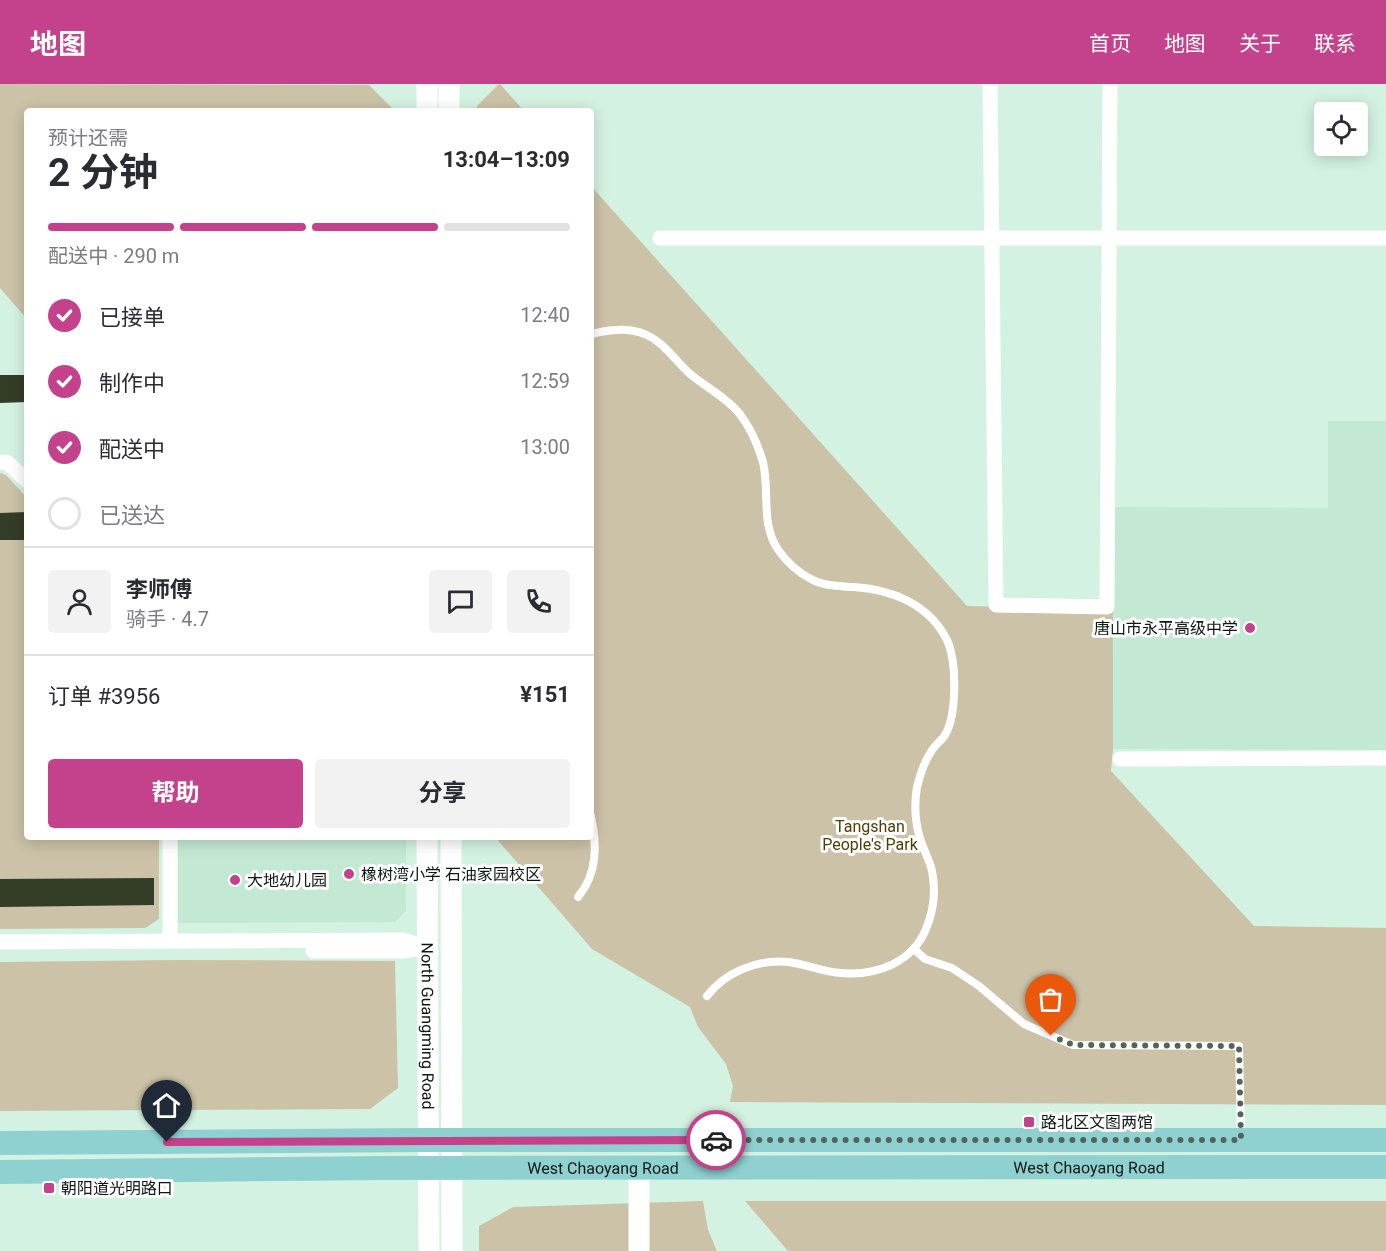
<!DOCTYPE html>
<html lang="zh">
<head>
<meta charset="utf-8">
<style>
	body { margin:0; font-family:Roboto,"Noto Sans SC",sans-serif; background:#f2f2f3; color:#2b2b33; height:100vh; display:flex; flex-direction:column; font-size:22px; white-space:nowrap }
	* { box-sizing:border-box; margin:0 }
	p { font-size:20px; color:#7c7c81 }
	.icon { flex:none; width:33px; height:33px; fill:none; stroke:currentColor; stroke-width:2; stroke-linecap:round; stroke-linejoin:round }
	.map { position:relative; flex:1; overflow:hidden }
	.drawer { position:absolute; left:24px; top:24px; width:570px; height:732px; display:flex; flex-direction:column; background:#fff; border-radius:6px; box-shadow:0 3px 15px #0003 }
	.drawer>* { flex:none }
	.controls { position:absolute; left:1314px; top:18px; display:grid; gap:12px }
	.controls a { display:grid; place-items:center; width:54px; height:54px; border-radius:6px; background:#fff; box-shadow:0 3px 15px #0003; font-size:30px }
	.pin { position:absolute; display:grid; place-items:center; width:51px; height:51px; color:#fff; margin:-62px -26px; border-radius:50% 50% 50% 0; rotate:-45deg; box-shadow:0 0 6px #0007 }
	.pin .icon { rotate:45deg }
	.courier { position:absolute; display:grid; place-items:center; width:60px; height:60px; margin:-30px; border:4px solid #c4428b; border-radius:50%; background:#fff; color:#222; box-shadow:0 2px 8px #0007 }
	.headline em { font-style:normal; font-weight:700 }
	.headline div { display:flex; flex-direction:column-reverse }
	.headline { display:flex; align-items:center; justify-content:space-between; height:102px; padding:0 24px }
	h1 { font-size:39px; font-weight:700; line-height:45px }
	.bar { display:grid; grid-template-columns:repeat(4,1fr); gap:9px 6px; align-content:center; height:72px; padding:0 24px }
	.bar i { height:8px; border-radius:4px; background:#e1e1e2 }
	.bar .selected { background:#c4428b }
	.bar p { grid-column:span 4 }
	.line { display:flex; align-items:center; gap:15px; padding:0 24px; border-top:2px solid #e1e1e2 }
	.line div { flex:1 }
	.round { display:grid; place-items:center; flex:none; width:63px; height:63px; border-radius:6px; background:#f2f2f3 }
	ol { padding:0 24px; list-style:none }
	li { display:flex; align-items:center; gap:18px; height:66px }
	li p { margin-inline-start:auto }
	li .icon { padding:6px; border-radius:50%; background:#c4428b; color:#fff; stroke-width:4 }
	li:last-child { color:#7c7c81 }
	li i { width:33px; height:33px; border:3px solid #e1e1e2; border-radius:50% }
	.button { display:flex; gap:12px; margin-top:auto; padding:12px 24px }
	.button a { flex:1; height:69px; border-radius:6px; background:#c4428b; color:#fff; font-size:24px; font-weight:700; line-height:69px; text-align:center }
	.button a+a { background:#f2f2f3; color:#2b2b33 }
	header { display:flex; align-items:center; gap:36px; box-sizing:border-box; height:84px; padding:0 30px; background:#c4428b; color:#fff }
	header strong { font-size:28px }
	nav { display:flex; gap:33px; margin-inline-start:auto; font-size:21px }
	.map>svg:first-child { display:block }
	.built { fill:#c3e9d4 }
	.green { fill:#cbc2a7 }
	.building { fill:#343d27 }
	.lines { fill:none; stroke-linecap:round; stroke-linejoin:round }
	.lane { stroke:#fff; stroke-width:8 }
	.street { stroke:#fff; stroke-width:15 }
	.secondary { stroke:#fff; stroke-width:21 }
	.primary { stroke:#8fd0d0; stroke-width:24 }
	.done { stroke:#53645a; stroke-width:6; stroke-dasharray:0 10.8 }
	.route { stroke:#c4428b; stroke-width:8 }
	.poi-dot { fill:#c4428b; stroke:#fff; stroke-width:2 }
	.labels { text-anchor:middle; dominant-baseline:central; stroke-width:6; stroke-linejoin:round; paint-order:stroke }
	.poi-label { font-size:16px; fill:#0d1712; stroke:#fff; text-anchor:start }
	.park-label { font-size:16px; fill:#4d3e05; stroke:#fff }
	.street-label { font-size:16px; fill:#0d1712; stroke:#fff }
</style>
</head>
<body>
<header>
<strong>地图</strong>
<nav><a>首页</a><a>地图</a><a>关于</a><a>联系</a></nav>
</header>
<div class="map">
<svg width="1386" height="1167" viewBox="0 0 1386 1167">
	<rect width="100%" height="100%" fill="#d4f2e1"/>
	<g class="built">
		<path d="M1328 337H1386V666L1113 665 1114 423 1328 424Z"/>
		<path d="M178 753H406V827L395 838 178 839Z"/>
	</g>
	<g class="green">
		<path d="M0 0 369 1 395 27H27V235L0 204Z"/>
		<path d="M499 0H500L524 27H477V22Z"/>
		<path d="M591 102 967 522 1113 525V665L1111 687 1254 842 1386 844V1021L730 1018 733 1002 726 980 698 943 690 923 592 865 495 753H591Z"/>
		<path d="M0 389 6 391 27 414V753H159V835L145 844 0 845Z"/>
		<path d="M178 876 395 877 398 1004 370 1025 0 1027V878Z"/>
		<path d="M703 1117 708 1146 717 1167H479V1142L513 1123Z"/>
		<path d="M745 1117H1386V1167H788Z"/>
	</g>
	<g class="building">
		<path d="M0 291H27V318L0 319Z"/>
		<path d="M27 428V456H0V429Z"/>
		<path d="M154 794V821L0 823V795Z"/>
	</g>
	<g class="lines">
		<g class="lane">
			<path d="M591 250C605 247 619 244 634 247 642 248 652 253 658 258 669 266 678 279 689 289 705 303 725 312 739 329 750 343 758 361 763 378 770 407 760 441 779 467 787 478 799 489 811 495 823 502 839 502 853 503 891 505 929 520 947 556 957 578 957 631 945 651 941 657 934 662 931 668 924 678 920 691 917 703 914 720 915 741 921 757 924 767 930 777 932 787 936 807 934 826 926 845 912 879 876 892 841 889 823 888 806 880 788 878 758 875 725 888 707 912"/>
			<path d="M578 813C598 789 597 761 591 732"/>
			<path d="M914 865 925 875 952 884 979 902 1024 940 1073 961 1239 962 1241 1054"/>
		</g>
		<g class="street">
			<path d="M990 0 996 521 1107 523 1110 0"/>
			<path d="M660 154H1386"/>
			<path d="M0 378 8 379 27 397"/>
			<path d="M1120 675 1386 674"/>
			<path d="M170 753V857"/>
			<path d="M0 858 404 856 427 864"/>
			<path d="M313 867H404L424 864"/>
		</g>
		<g class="secondary">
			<path d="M427 0V27"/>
			<path d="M449 0V27"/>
			<path id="s1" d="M427 753 429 1167"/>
			<path d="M451 753 452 1167"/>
			<path d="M639 1167V1083"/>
		</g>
		<g class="primary">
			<path d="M0 1059 428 1056H1386"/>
			<path id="s2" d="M0 1088 381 1084 1386 1083"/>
		</g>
	</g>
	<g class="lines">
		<path class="done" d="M716 1056H1241L1239 962 1074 961 1051 952"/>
		<path class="route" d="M167 1058 716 1056"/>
	</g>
	<g class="poi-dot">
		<circle cx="1250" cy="544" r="6"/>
		<circle cx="349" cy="790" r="6"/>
		<circle cx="235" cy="796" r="6"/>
		<rect x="1023" y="1032" width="12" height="12" rx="3"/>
		<rect x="43" y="1098" width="12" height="12" rx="3"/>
	</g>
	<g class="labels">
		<g class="poi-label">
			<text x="1238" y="544" text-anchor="end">唐山市永平高级中学</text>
			<text x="361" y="790">橡树湾小学 石油家园校区</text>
			<text x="247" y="796">大地幼儿园</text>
			<text x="1041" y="1038">路北区文图两馆</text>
			<text x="61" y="1104">朝阳道光明路口</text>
		</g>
		<g class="park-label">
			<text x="870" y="742">Tangshan<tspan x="870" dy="18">People's Park</tspan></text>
		</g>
		<g class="street-label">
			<text stroke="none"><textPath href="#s1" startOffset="189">North Guangming Road</textPath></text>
			<text stroke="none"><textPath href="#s2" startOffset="1089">West Chaoyang Road</textPath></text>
			<text stroke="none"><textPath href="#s2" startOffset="603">West Chaoyang Road</textPath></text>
		</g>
	</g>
</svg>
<div class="controls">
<a><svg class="icon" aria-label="locate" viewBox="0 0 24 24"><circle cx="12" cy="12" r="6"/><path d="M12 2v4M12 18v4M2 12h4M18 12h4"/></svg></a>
</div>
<div class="pin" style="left:1051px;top:952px;background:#ea580c"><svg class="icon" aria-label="bag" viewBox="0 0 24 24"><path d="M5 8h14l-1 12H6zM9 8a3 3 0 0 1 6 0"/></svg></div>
<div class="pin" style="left:167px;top:1058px;background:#1f2937"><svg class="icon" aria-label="home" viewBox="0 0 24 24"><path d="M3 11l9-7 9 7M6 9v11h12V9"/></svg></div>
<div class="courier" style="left:716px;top:1056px"><svg class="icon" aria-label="car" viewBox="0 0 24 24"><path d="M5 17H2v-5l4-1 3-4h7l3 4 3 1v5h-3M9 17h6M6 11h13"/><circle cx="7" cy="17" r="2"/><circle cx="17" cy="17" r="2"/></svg></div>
<section class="drawer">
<div class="headline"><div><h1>2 分钟</h1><p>预计还需</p></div><em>13:04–13:09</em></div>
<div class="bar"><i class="selected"></i><i class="selected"></i><i class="selected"></i><i></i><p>配送中 · 290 m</p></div>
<ol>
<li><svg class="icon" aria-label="check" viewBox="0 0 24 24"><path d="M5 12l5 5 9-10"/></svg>已接单<p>12:40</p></li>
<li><svg class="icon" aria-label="check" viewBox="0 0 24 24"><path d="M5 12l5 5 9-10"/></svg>制作中<p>12:59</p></li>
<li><svg class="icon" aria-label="check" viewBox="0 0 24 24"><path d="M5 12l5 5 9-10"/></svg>配送中<p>13:00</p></li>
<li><i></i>已送达</li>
</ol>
<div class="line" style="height:108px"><a class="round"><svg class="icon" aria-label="person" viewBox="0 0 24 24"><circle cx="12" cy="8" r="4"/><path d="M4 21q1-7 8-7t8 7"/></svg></a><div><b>李师傅</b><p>骑手 · 4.7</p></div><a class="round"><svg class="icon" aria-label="chat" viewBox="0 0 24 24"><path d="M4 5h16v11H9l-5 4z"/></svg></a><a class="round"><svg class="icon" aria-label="phone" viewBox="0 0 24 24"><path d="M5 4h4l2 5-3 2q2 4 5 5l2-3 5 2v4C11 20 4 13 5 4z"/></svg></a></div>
<div class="line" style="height:78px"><div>订单 #3956</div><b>¥151</b></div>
<div class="button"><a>帮助</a><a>分享</a></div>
</section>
</div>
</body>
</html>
